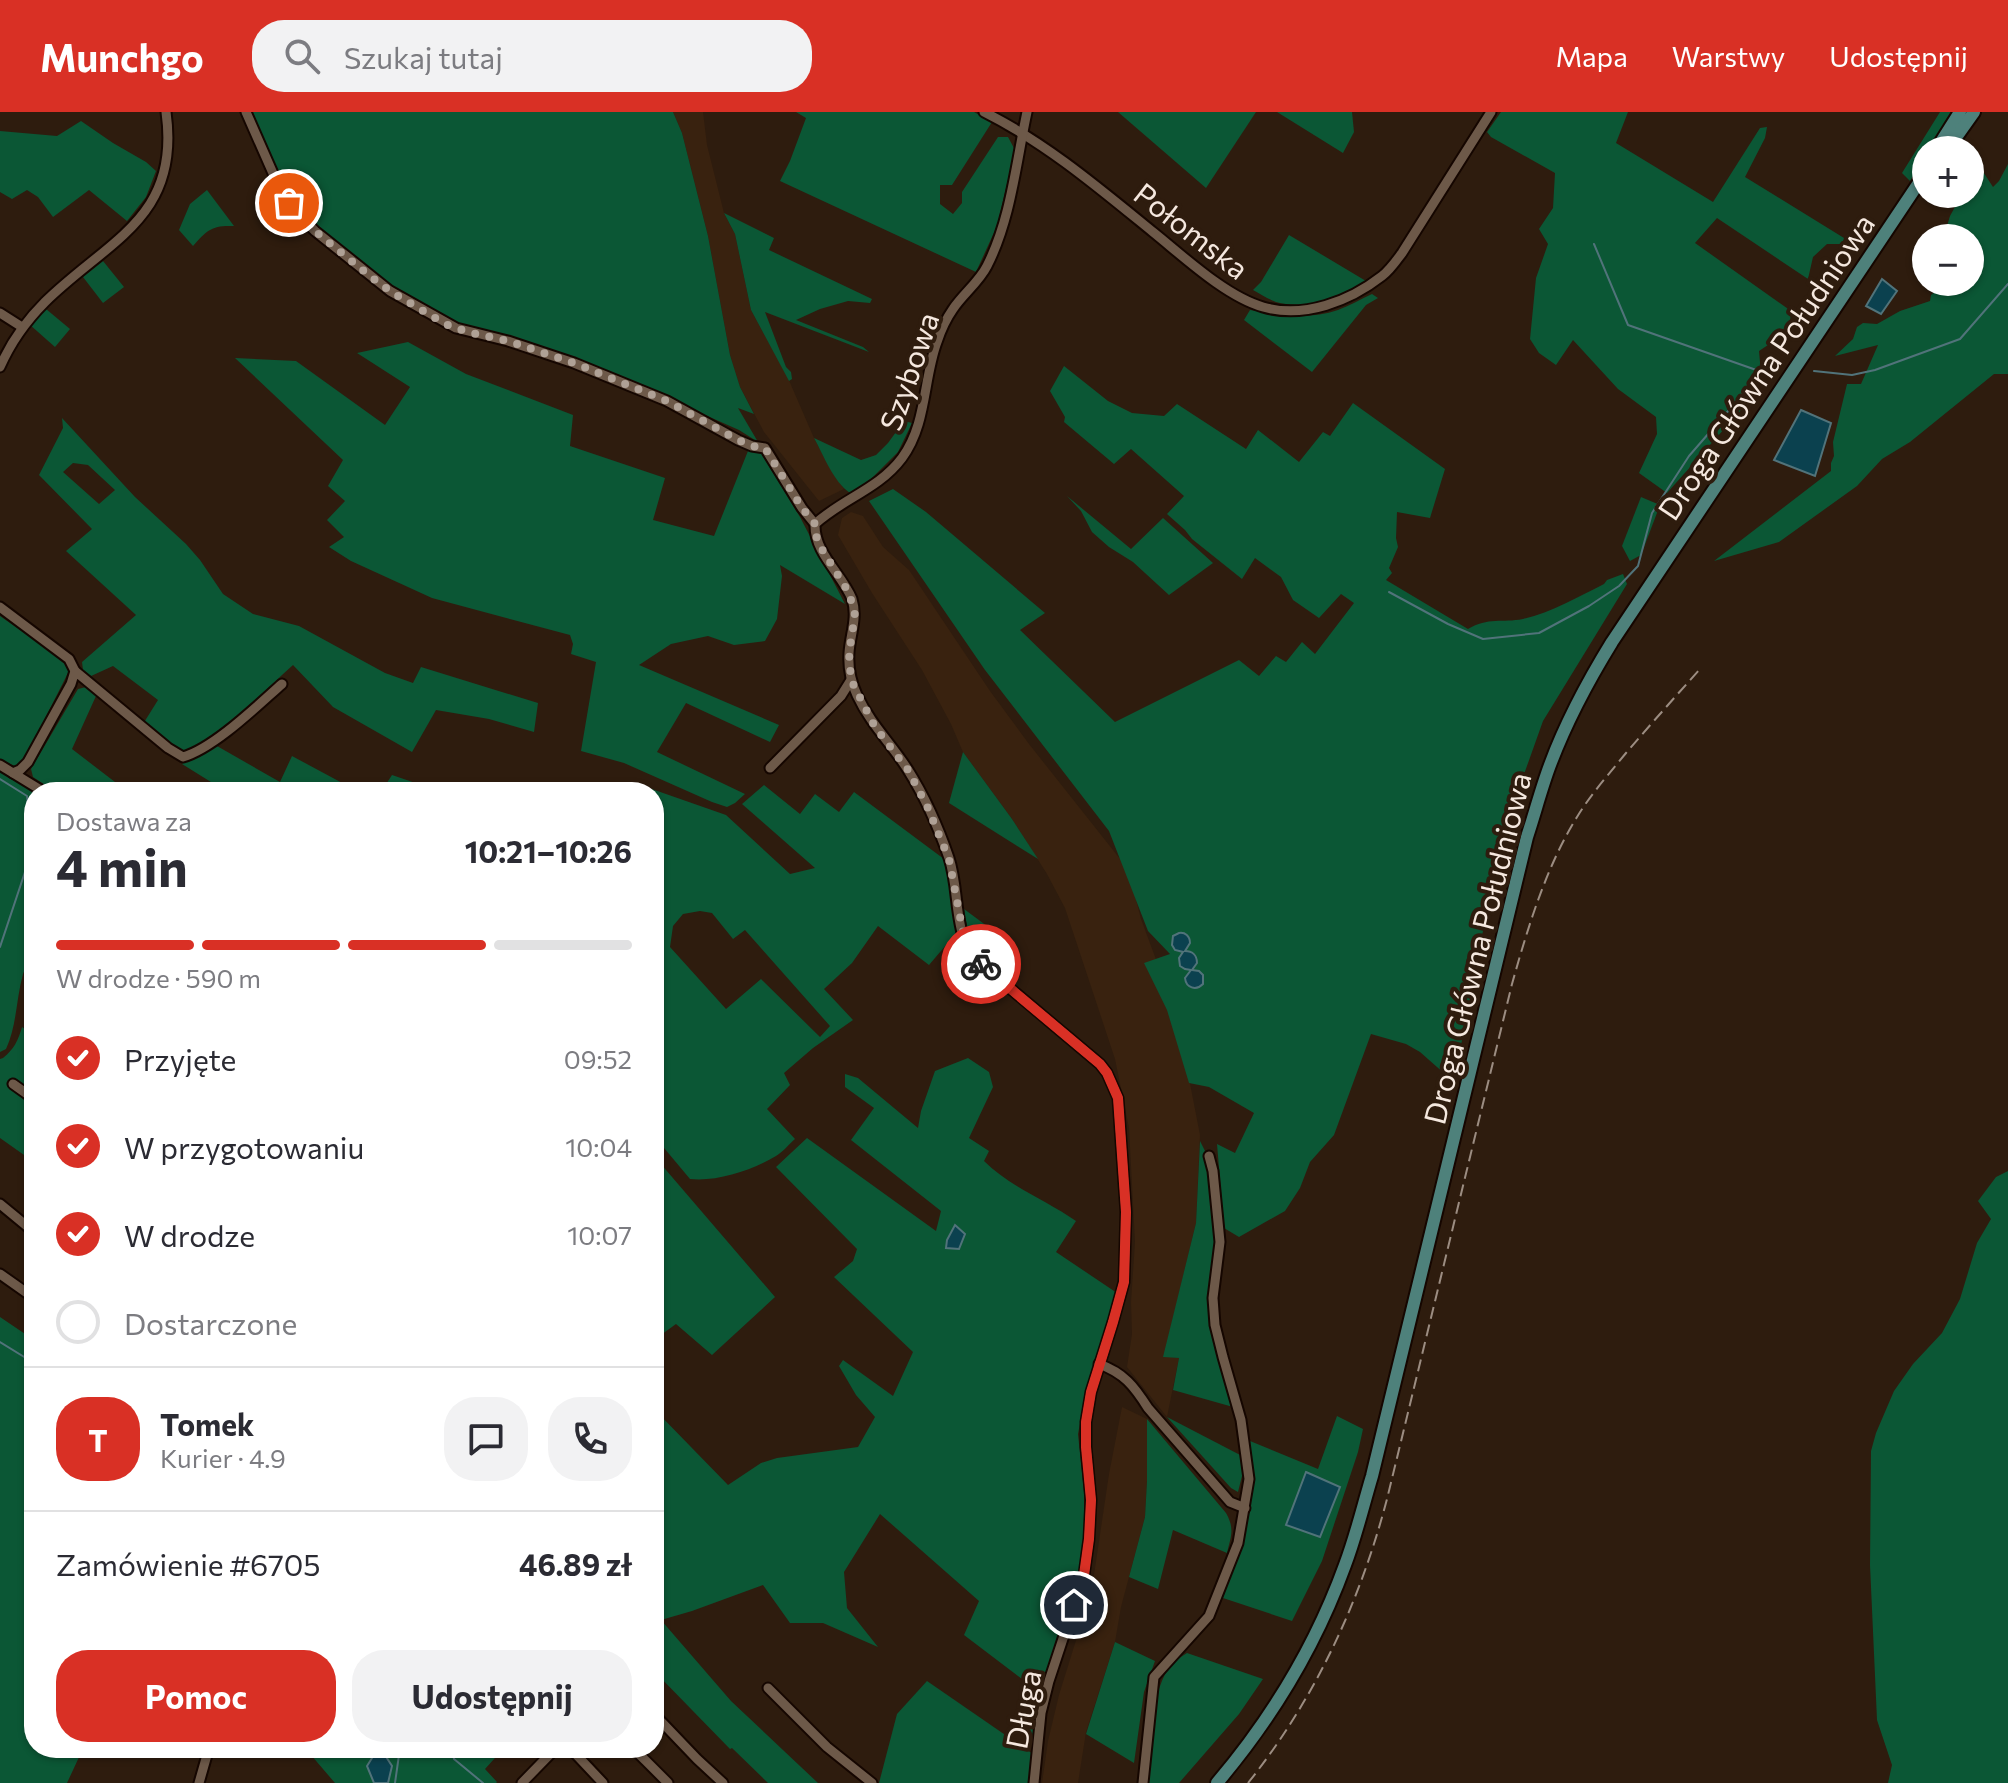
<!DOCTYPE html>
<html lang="pl">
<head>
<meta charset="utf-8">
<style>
	body { margin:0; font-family:Commissioner,sans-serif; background:#f2f2f3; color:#2b2b33; height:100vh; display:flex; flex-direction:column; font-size:30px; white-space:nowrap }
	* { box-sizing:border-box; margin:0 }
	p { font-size:26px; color:#7c7c81 }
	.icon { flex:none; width:44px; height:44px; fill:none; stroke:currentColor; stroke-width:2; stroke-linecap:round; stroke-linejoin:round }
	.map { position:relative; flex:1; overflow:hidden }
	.drawer { position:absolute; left:24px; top:670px; width:640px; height:976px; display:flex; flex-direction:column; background:#fff; border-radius:32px; box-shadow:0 2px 6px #0004 }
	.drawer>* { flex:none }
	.tools { position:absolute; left:1912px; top:24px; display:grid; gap:16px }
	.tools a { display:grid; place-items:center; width:72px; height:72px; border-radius:50%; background:#fff; box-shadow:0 2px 6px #0004; font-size:40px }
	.pin { position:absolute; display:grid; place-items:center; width:68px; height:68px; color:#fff; margin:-34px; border:4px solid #fff; border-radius:50%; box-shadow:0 2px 8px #0007 }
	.courier { position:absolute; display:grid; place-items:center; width:80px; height:80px; margin:-40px; border:6px solid #d93025; border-radius:50%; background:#fff; color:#222; box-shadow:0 2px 10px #0007 }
	.summary em { font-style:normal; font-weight:700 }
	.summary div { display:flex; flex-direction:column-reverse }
	.summary { display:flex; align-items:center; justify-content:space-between; height:136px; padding:0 32px }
	h1 { font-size:52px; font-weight:700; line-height:60px }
	.bar { display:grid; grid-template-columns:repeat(4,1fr); gap:12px 8px; align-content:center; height:96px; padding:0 32px }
	.bar i { height:10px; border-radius:6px; background:#e1e1e2 }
	.bar .selected { background:#d93025 }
	.bar p { grid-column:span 4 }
	.line { display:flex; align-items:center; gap:20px; padding:0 32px; border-top:2px solid #e1e1e2 }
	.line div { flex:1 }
	.round { display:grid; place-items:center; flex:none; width:84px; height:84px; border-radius:32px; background:#f2f2f3 }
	ol { padding:0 32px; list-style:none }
	li { display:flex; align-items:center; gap:24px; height:88px }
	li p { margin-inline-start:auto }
	li .icon { padding:8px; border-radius:50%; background:#d93025; color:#fff; stroke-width:4 }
	li:last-child { color:#7c7c81 }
	li i { width:44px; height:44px; border:4px solid #e1e1e2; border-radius:50% }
	.primary-button { display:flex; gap:16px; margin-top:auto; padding:16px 32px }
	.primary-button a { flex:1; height:92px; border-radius:32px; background:#d93025; color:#fff; font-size:32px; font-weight:700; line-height:92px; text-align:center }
	.primary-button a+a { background:#f2f2f3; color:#2b2b33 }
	header { display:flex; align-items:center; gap:48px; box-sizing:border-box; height:112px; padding:0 40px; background:#d93025; color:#fff }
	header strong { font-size:38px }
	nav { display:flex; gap:44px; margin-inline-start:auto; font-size:28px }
	.search { width:560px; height:72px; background:#f2f2f3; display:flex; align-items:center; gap:20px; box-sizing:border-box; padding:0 28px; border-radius:32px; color:#7c7c81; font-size:30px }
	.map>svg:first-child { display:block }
	.built { fill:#39220f }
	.green { fill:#0b5735; fill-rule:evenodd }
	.water { fill:#0b414f; stroke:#51737a; stroke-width:2 }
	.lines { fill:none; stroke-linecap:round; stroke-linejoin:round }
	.stream { stroke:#51737a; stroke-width:2 }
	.minor-casing { stroke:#150600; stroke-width:13 }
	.major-casing { stroke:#150600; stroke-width:16 }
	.minor { stroke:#6d5949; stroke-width:9 }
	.major { stroke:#4e817b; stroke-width:12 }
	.rail { stroke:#9c8d82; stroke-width:2; stroke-dasharray:12 6; stroke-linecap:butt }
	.done { stroke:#afa196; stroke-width:8; stroke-dasharray:0 14.4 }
	.route { stroke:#d93025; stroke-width:10 }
	.labels { text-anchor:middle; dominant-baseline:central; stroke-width:8; stroke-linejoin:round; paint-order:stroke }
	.street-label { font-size:30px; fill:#f5e8df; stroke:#2e1c0e }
</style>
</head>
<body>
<header>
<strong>Munchgo</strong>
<div class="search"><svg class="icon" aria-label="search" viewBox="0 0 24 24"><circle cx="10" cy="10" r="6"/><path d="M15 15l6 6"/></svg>Szukaj tutaj</div>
<nav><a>Mapa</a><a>Warstwy</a><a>Udostępnij</a></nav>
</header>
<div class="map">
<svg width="2008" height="1671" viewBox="0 0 2008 1671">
	<rect width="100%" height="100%" fill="#2e1c0e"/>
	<g class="built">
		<path d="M673 0H703L707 33 724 101 735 122 751 198 788 266 814 326 834 363 844 377 819 389 764 320 740 275 730 243 708 124 682 21Z"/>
		<path d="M851 400 863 404 883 435 909 458 990 579 1029 632 1128 757 1141 807 1164 869 1180 920 1200 1023 1196 1111 1164 1244 1179 1246 1167 1305 1127 1255 1132 1222 1131 1190 1135 1130 1129 1016 1115 947 1065 796 1047 762 1012 707 963 640 951 612 922 558 872 481 838 423 842 406Z"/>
		<path d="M1122 1295 1147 1307V1369L1145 1405 1121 1495 1115 1530 1086 1620 1078 1671H1042L1048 1629 1059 1583 1082 1509 1094 1463 1109 1362Z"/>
	</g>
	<g class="green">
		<path d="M251 0H673L682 21 708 124 730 243 740 275 754 302 738 296 758 330 739 318 687 295 530 231 453 211 393 177 311 110 299 95 274 52Z"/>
		<path d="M796 0H974L992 10 952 73H940V92L953 102 962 91V80L998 25H1008L1015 38 997 114 976 160 780 69 790 49 806 6Z"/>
		<path d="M1118 0H1256L1206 76Z"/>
		<path d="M1277 0H1352L1354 20 1343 41Z"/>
		<path d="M1501 0H1628L1616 31 1713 90 1760 16 1767 15 1765 26 1745 65 1844 126 1842 132H1827L1813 145 1808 167 1717 106 1695 131 1791 199 1789 219 1759 239 1761 261 1742 297 1667 381 1639 361 1657 322 1656 305 1618 277 1573 228 1556 253 1539 241 1530 227 1536 166 1548 132 1539 117 1553 96 1555 61 1491 25 1487 20Z"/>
		<path d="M1940 0H1954L1930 38H1926V44L1910 69 1902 61Z"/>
		<path d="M81 9 113 31 146 50 156 59 146 85 127 109 89 78 53 105 38 85 27 78 12 87 0 80V19L57 24Z"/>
		<path d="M2008 52V262H1994L1910 330 1882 347 1857 374 1779 430 1714 449 1831 359V351L1834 344 1833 330 1847 272H1861L1878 233 1835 244 1853 227 1857 215 1863 211 1877 212 1900 199 1930 189 1931 183 1945 172 1944 170H1970V126H1938L1947 114 1950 104 1962 82H1970V70L1980 55 1993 75 1999 69Z"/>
		<path d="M207 78 234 114C212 113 207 118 193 134L179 118 190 92Z"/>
		<path d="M724 101 774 126 769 138 872 187 870 191 848 189 820 197 796 208 863 235 869 240 765 200 786 255 791 260 792 267 789 269 751 198 735 122Z"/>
		<path d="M1289 123 1366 169C1340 184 1307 199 1276 190 1268 187 1260 182 1253 178L1261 170Z"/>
		<path d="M103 149 124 175 103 191 83 165Z"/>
		<path d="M1372 182 1378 186 1366 193 1312 260 1244 208 1250 198C1279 203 1309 208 1338 198 1349 194 1361 187 1372 182Z"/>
		<path d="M46 197 70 217 55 235 29 212Z"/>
		<path d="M408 230 466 262 573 303 570 334 665 366 653 408 714 424 748 339 761 341 800 405 845 492 780 453 782 464 777 507 765 529 734 533 708 524 671 532 639 553 779 613 770 630 686 591 657 640 745 682 735 691 727 695 712 690 624 651 581 639 596 550 571 542 573 532 570 523 432 486 351 449 329 435 344 425 327 408 345 389 328 374 343 348 235 246 296 249 385 313 410 275 357 241Z"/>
		<path d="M1064 254 1108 289 1132 301 1164 304 1177 292 1246 337 1258 318 1299 350 1323 320 1330 324 1353 291 1445 357 1430 406 1397 400 1396 426 1398 435 1389 456 1392 461 1386 468 1468 517C1488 505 1502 511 1523 507 1550 501 1580 484 1604 472L1607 468 1623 462 1627 472 1543 609 1507 710 1492 772 1454 970 1420 940 1406 932 1371 922 1334 1023 1310 1050 1300 1076 1285 1099 1239 1125 1224 1116 1217 1032 1235 1041 1254 1001 1209 975 1189 971 1167 898 1144 851 1170 842 1148 819 1109 719 985 558 869 389 893 377 926 400 1045 501 1020 518 1115 610 1239 548 1259 564 1276 544 1286 550 1302 530 1315 542 1354 491 1341 482 1319 506 1293 488 1281 465 1255 446 1242 467 1192 427 1185 418 1167 402 1184 384 1131 337 1114 352 1064 310 1065 305 1050 279Z"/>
		<path d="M62 306 135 385 186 432 200 448 223 482 253 502 299 514 385 561 413 571 421 555 538 591 534 620 489 607 436 598 412 640 333 595 293 553C272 572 204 639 179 640L143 612 158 588 113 554 91 564 83 558 82 550 136 503 66 439 92 417 39 363 63 316ZM73 351 88 353 115 378 99 392 63 360Z"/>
		<path d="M904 309 912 311 898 340 871 367 850 381C833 369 824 344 814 326L861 348 876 343 888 331Z"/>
		<path d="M1067 384 1131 437 1163 406 1213 451 1169 483 1133 450 1109 435 1092 420 1081 399Z"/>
		<path d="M1641 385 1660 393 1641 443 1630 449 1622 434Z"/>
		<path d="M0 504 52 540 70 557 25 646 15 654 0 648Z"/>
		<path d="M86 575 96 584 72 637 128 680H56L33 665 31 657 78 577Z"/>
		<path d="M210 630 280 670 292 644 359 680H227L182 652Z"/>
		<path d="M963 640 1012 707 1038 747 949 691Z"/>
		<path d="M0 658 34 680V838C30 846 26 854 23 862 16 887 17 913 6 937L0 940Z"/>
		<path d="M392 663 442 680H381Z"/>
		<path d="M764 673 800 702 815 682 839 700 854 680 944 747 958 819 929 853 878 814 852 851 824 877 853 908 813 936 784 961 790 973 767 997 795 1027C789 1032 783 1040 776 1044 753 1058 717 1070 690 1067L654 1024V680H642L646 675 726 703 790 762 815 756 742 692ZM700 799 712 801 733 827 745 818 830 914 820 925 761 867 726 897 670 835 673 814 683 802Z"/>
		<path d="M964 797 1018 837 999 863C971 837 970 834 964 797Z"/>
		<path d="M22 915 34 924V982L12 966 8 973 34 992V1050L0 1026V947L3 946C14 937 18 929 22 915Z"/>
		<path d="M968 946 989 960 993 975 969 1026 989 1039 984 1049C1010 1075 1046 1088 1076 1109L1056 1140 1117 1181 1088 1270 1078 1322 1084 1380V1424L1079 1463 1039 1585 1032 1627 1024 1626 1030 1573 964 1523 979 1489 880 1402 844 1460 847 1496 878 1535 823 1511H790L763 1473 692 1499 661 1508 731 1589 818 1671H768L732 1636 730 1637 654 1559V1297L728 1373 761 1351 777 1346 858 1335 875 1305 856 1283 839 1254 843 1248 893 1284 913 1240 834 1165 853 1149 857 1137 776 1055 807 1026 936 1119 941 1099 851 1028 874 996 845 975V962L858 966 918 1016 921 999 935 959Z"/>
		<path d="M1200 1029 1209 1047 1217 1123 1210 1201 1233 1295 1173 1278 1179 1246 1163 1245 1196 1111Z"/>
		<path d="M654 1044 775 1185 712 1243 676 1212 654 1228Z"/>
		<path d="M2008 1059V1671H1888L1892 1653 1877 1608 1870 1453 1871 1339 1876 1321 1894 1279 1913 1252 1942 1221 1960 1187 1977 1131 1991 1107 1978 1089 1996 1065Z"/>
		<path d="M0 1205 34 1228V1636H80V1643L67 1671H0Z"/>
		<path d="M1337 1304 1363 1317 1358 1340 1322 1449 1292 1509 1223 1486C1241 1434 1255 1384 1250 1329L1318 1357Z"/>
		<path d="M1167 1305 1244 1345V1356L1238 1380 1231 1376Z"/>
		<path d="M1147 1307 1226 1401C1235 1417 1231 1424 1227 1441L1173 1418 1158 1477 1129 1465 1145 1405 1147 1369Z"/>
		<path d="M1115 1530 1155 1549 1144 1580 1134 1651 1086 1622Z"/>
		<path d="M1187 1541 1263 1567 1239 1602 1179 1671H1145C1148 1640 1151 1575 1172 1552 1176 1548 1182 1544 1187 1541Z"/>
		<path d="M927 1569 1033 1642 1029 1671H879L897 1602Z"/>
		<path d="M305 1636H504L485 1657 497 1670 496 1671H388L392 1654 375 1671H335Z"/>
	</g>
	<g class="water">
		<path d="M1882 167 1897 179 1881 202 1866 194Z"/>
		<path d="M1801 298 1831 311 1815 364 1774 348Z"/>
		<path d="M1179 821C1185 820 1190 824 1190 831L1185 839C1192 839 1197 843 1197 851L1192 858 1199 859 1203 863V872C1196 879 1186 876 1185 866L1191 858 1185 857 1180 854 1179 846 1183 840 1175 838 1172 833 1173 824Z"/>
		<path d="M955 1113 965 1122 959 1137 946 1136 947 1128Z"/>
		<path d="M1306 1360 1340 1375 1320 1425 1286 1413Z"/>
		<path d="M377 1638 383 1640 392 1654 388 1671H374L367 1654Z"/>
	</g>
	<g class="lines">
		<g class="stream">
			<path d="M1594 132 1628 213 1762 260H1772"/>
			<path d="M1814 259 1852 263 1875 258 1960 227 2008 172"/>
			<path d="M1389 480 1448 512 1483 527 1539 521 1589 494 1619 474 1638 454 1652 401 1689 344 1762 260"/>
			<path d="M0 667 27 684 31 718 29 748 0 835"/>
			<path d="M0 1230 34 1251"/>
			<path d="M452 1636 454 1647 483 1671"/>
			<path d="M395 1671 400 1636"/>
		</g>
		<g class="minor-casing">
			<g id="minor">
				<path d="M246 0 279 75 296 100 315 119 390 179 456 216 508 229 574 251 667 289 738 328 752 334 765 336 802 396 815 412"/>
				<path d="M984 0C1046 31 1099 76 1153 120 1183 144 1225 184 1263 195 1304 207 1350 189 1382 164 1390 158 1396 149 1402 141L1491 0"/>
				<path d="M1027 0C1016 51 1011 107 987 154 979 170 963 182 953 197 946 207 941 218 937 230 923 268 927 312 902 346 879 377 842 387 815 412 814 441 842 462 852 487 858 506 850 523 849 541 848 556 851 570 857 583 871 613 891 631 908 658 925 685 939 717 949 746 958 773 955 805 965 830 967 836 971 841 974 846L1100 952 1107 961 1118 986 1126 1100 1124 1170 1113 1210 1091 1280 1086 1310V1335L1091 1388 1089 1427 1084 1463 1049 1569 1041 1601 1034 1671"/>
				<path d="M0 201 22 215"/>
				<path d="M0 255C11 230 26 209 45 190 108 128 181 106 166 0"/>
				<path d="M0 495 69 547 75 559"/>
				<path d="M0 653 13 661"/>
				<path d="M770 656 841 584 851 568"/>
				<path d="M44 680 13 661 20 658 28 650 71 572 75 559 168 636 183 645C214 636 257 594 282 572"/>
				<path d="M13 972 34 987"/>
				<path d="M0 1092 34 1120"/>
				<path d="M0 1162 34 1186"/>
				<path d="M1099 1252C1124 1261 1134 1274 1148 1296L1230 1390 1245 1396"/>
				<path d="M768 1576 827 1635 872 1671"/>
				<path d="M654 1602 697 1647 723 1671"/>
				<path d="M570 1636 603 1671"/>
				<path d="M633 1636 668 1671"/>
				<path d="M199 1671 209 1636"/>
				<path d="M522 1671 556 1636"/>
				<path d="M1143 1671 1154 1565 1209 1504 1238 1431 1249 1367 1241 1308 1223 1245 1215 1213 1213 1186 1220 1130 1213 1059 1209 1044"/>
			</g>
		</g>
		<g class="major-casing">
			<g id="major">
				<path d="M1936 38 1960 0"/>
				<path d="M1947 38 1974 0"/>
				<path d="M1217 1671C1272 1606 1316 1533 1345 1453 1356 1424 1363 1394 1372 1364L1527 725C1535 701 1541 677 1550 653 1566 610 1588 569 1612 530L1918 72 1926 56"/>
			</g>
		</g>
		<use href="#minor" class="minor"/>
		<use href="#major" class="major"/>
		<path class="rail" d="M1248 1671C1315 1587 1360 1490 1387 1387L1512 872C1528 815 1546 755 1577 705 1591 682 1609 662 1626 641 1650 613 1675 585 1700 557"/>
	</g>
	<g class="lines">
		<path class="done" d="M289 91 304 110 371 165 390 179 445 212 468 220 508 229 574 251 667 289 738 328 752 334 765 336 802 396 815 412V421L820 434 849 481 855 503 849 541 851 568 875 615 908 658 927 694 949 747 965 831 974 846 981 852"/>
		<path class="route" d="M981 852 1100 952 1107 961 1118 986 1126 1100 1124 1170 1113 1210 1091 1280 1086 1310V1335L1091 1388 1089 1427 1084 1463 1074 1493"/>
	</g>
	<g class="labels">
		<g class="street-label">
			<text transform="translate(1192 118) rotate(38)">Połomska</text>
			<text transform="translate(1765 254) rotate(-56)">Droga Główna Południowa</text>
			<text transform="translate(908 259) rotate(-71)">Szybowa</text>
			<text transform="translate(1476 836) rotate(-76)">Droga Główna Południowa</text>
			<text transform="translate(1022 1597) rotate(-79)">Długa</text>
		</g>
	</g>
</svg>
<div class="tools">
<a>+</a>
<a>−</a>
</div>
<div class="pin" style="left:289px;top:91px;background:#ea580c"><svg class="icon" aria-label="bag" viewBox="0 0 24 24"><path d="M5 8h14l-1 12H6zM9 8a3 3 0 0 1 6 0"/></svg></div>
<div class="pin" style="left:1074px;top:1493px;background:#1f2937"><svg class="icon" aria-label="home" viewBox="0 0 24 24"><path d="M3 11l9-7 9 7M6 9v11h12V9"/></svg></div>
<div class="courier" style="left:981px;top:852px"><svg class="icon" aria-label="bike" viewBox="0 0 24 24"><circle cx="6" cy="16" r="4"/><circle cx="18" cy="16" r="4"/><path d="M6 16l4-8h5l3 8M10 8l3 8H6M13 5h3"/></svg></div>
<section class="drawer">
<div class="summary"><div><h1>4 min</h1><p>Dostawa za</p></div><em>10:21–10:26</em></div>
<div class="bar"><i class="selected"></i><i class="selected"></i><i class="selected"></i><i></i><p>W drodze · 590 m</p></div>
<ol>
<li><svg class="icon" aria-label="check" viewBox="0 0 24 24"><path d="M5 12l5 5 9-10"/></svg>Przyjęte<p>09:52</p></li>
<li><svg class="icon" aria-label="check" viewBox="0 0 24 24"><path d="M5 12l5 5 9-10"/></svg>W przygotowaniu<p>10:04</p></li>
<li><svg class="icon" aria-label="check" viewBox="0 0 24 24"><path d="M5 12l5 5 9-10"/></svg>W drodze<p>10:07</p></li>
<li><i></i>Dostarczone</li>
</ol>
<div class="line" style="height:144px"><b class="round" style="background:#d93025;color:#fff">T</b><div><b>Tomek</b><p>Kurier · 4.9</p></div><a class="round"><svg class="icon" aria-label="chat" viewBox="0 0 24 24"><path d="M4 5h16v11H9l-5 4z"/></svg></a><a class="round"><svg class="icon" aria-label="phone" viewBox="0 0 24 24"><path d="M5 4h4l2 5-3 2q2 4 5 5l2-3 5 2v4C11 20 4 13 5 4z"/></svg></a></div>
<div class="line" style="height:104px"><div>Zamówienie #6705</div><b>46.89 zł</b></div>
<div class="primary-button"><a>Pomoc</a><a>Udostępnij</a></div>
</section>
</div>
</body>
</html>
